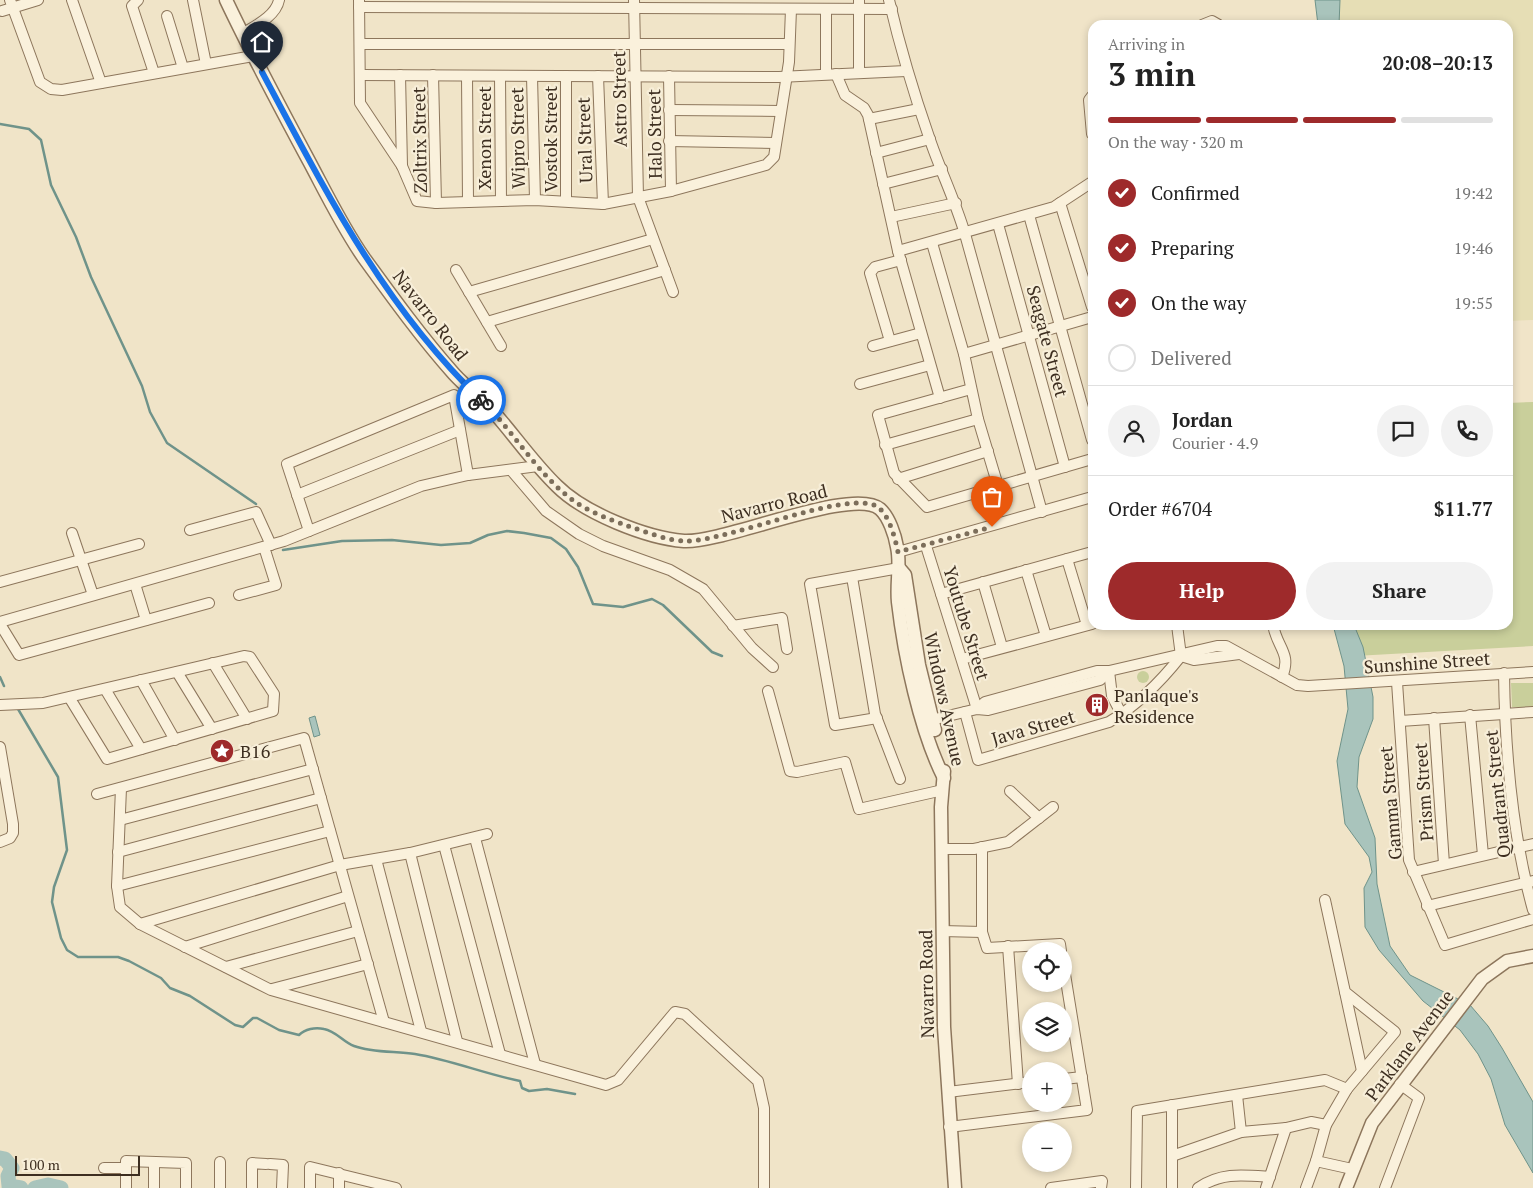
<!DOCTYPE html>
<html lang="en">
<head>
<meta charset="utf-8">
<style>
	body { margin:0; font-family:"PT Serif",serif; background:#f2f2f2; color:#222; height:100vh; display:flex; flex-direction:column; font-size:19px; white-space:nowrap }
	* { box-sizing:border-box; margin:0 }
	p { font-size:16px; color:#767676 }
	.icon { flex:none; width:28px; height:28px; fill:none; stroke:currentColor; stroke-width:2; stroke-linecap:round; stroke-linejoin:round }
	.map { position:relative; flex:1; overflow:hidden }
	.drawer { position:absolute; left:1088px; top:20px; width:425px; height:610px; display:flex; flex-direction:column; background:#fff; border-radius:15px; box-shadow:0 2px 8px #0003 }
	.drawer>* { flex:none }
	.controls { position:absolute; left:1022px; top:942px; display:grid; gap:10px }
	.controls a { display:grid; place-items:center; width:50px; height:50px; border-radius:50%; background:#fff; box-shadow:0 2px 8px #0003; font-size:25px }
	.scale { position:absolute; left:15px; bottom:12px; width:125px; box-sizing:border-box; padding-left:5px; border:2px solid #3d2e20; border-top:0; font-size:14px; line-height:18px; white-space:nowrap; color:#3d2e20; -webkit-text-stroke:4px #f7eed8; paint-order:stroke }
	.pin { position:absolute; display:grid; place-items:center; width:42px; height:42px; color:#fff; margin:-51px -21px; border-radius:50% 50% 50% 0; rotate:-45deg; box-shadow:0 0 5px #0007 }
	.pin .icon { rotate:45deg }
	.courier { position:absolute; display:grid; place-items:center; width:50px; height:50px; margin:-25px; border:4px solid #1a73e8; border-radius:50%; background:#fff; color:#222; box-shadow:0 1px 6px #0007 }
	.summary em { font-style:normal; font-weight:700 }
	.summary div { display:flex; flex-direction:column-reverse }
	.summary { display:flex; align-items:center; justify-content:space-between; height:85px; padding:0 20px }
	h1 { font-size:32px; font-weight:700; line-height:38px }
	.bar { display:grid; grid-template-columns:repeat(4,1fr); gap:8px 5px; align-content:center; height:60px; padding:0 20px }
	.bar i { height:6px; border-radius:4px; background:#e0e0e0 }
	.bar .current { background:#9e2a2b }
	.bar p { grid-column:span 4 }
	.line { display:flex; align-items:center; gap:12px; padding:0 20px; border-top:1px solid #e0e0e0 }
	.line div { flex:1 }
	.round { display:grid; place-items:center; flex:none; width:52px; height:52px; border-radius:26px; background:#f2f2f2 }
	ol { padding:0 20px; list-style:none }
	li { display:flex; align-items:center; gap:15px; height:55px }
	li p { margin-inline-start:auto }
	li .icon { padding:5px; border-radius:50%; background:#9e2a2b; color:#fff; stroke-width:4 }
	li:last-child { color:#767676 }
	li i { width:28px; height:28px; border:2px solid #e0e0e0; border-radius:50% }
	.primary-button { display:flex; gap:10px; margin-top:auto; padding:10px 20px }
	.primary-button a { flex:1; height:58px; border-radius:30px; background:#9e2a2b; color:#fff; font-size:20px; font-weight:700; line-height:58px; text-align:center }
	.primary-button a+a { background:#f2f2f2; color:#222 }
	.map>svg:first-child { display:block }
	.farmland { fill:#e6deb5 }
	.green { fill:#c9cf9b }
	.water { fill:#a9c4bc; stroke:#6f938a }
	.lines { fill:none; stroke-linecap:round; stroke-linejoin:round }
	.stream { stroke:#6f938a; stroke-width:2.5 }
	.river { stroke:#a9c4bc; stroke-width:15 }
	.minor-casing { stroke:#8d765c; stroke-width:12 }
	.tertiary-casing { stroke:#8d765c; stroke-width:15 }
	.minor { stroke:#faf1dc; stroke-width:10 }
	.tertiary { stroke:#faf1dc; stroke-width:12 }
	.done { stroke:#7c6e5b; stroke-width:5; stroke-dasharray:0 9 }
	.route { stroke:#1a73e8; stroke-width:6 }
	.labels { text-anchor:middle; dominant-baseline:central; stroke-width:4.5; stroke-linejoin:round; paint-order:stroke }
	.street-label { font-size:18px; fill:#3d2e20; stroke:#f7eed8 }
	.poi-label { font-size:18px; fill:#3d2e20; stroke:#f7eed8; text-anchor:start }
</style>
</head>
<body>
<div class="map">
<svg width="1533" height="1188" viewBox="0 0 1533 1188">
	<rect width="100%" height="100%" fill="#f0e4c8"/>
	<path class="farmland" d="M1329 0H1533V320L1508 321V25H1323Z"/>
	<g class="green">
		<path d="M1533 402V646L1355 656 1345 625H1508V403Z"/>
		<circle cx="1143" cy="677" r="6"/>
		<path d="M1511 683H1533V707H1512Z"/>
	</g>
	<g class="water">
		<path d="M1315 0H1340L1339 25H1318Z"/>
		<path d="M1333 625H1354L1363 647 1373 697V719L1359 757 1357 787 1375 838 1377 884 1390 946 1410 975 1470 1005 1488 1026 1502 1048 1533 1102V1173L1505 1125 1491 1079 1478 1054 1460 1030 1423 1001 1379 950 1365 927 1364 888 1372 872 1369 857 1345 824 1337 761 1348 709 1344 666Z"/>
		<path d="M315 716 320 735 314 737 309 718Z"/>
	</g>
	<g class="lines">
		<g class="stream">
			<path d="M0 124 29 129 41 140 51 185 76 237 91 277 142 386 150 412 167 443 256 504"/>
			<path d="M283 550 342 541 392 540 441 545 470 543 488 535 507 531 524 533 551 538 566 549 578 567 593 604 623 607 652 599 663 605 712 652 722 656"/>
			<path d="M0 677 4 686"/>
			<path d="M18 709 58 777 67 850 54 887 52 902 61 938 67 950 78 957H118L129 961 161 978 170 988 190 996 235 1025 243 1027 253 1018H257L279 1030 299 1035C305 1029 315 1027 324 1029 336 1031 343 1042 354 1046 373 1053 396 1051 415 1054 451 1060 485 1074 520 1081L522 1088 529 1091 547 1089 575 1094"/>
		</g>
		<g class="river">
			<path d="M0 1158 5 1159 12 1168 8 1176 9 1186 21 1188"/>
			<path d="M35 1188 48 1185 61 1188"/>
		</g>
		<g class="minor-casing">
			<g id="minor">
				<path d="M10 0 40 82 51 89 62 90 253 56"/>
				<path d="M72 0 101 83"/>
				<path d="M138 0 132 6 154 73"/>
				<path d="M193 0 206 64"/>
				<path d="M359 0 360 103 402 166 417 201 436 203 535 200 603 204 671 191 766 165 774 157 789 62 791 9"/>
				<path d="M634 0 638 197 673 292"/>
				<path d="M889 0C900 47 913 91 929 137 940 170 955 200 965 234L1042 512"/>
				<path d="M359 7 892 9"/>
				<path d="M826 9V74"/>
				<path d="M2 11 38 0"/>
				<path d="M167 16 183 68"/>
				<path d="M1202 25 1212 21 1219 25"/>
				<path d="M242 34C255 26 276 16 279 0"/>
				<path d="M361 44H789"/>
				<path d="M859 73V0"/>
				<path d="M836 74 845 95 864 108 868 115 898 251 940 398"/>
				<path d="M361 75 779 77 906 71"/>
				<path d="M400 75 402 166"/>
				<path d="M433 75 436 203"/>
				<path d="M467 76 468 201"/>
				<path d="M500 76 501 201"/>
				<path d="M532 76 535 200"/>
				<path d="M566 76V201"/>
				<path d="M598 76 603 204"/>
				<path d="M669 76 671 191"/>
				<path d="M1092 96 1089 100 1092 134"/>
				<path d="M669 110 780 111"/>
				<path d="M869 119 919 109"/>
				<path d="M669 141 776 143"/>
				<path d="M876 153 930 139"/>
				<path d="M883 184 942 169"/>
				<path d="M1060 203 1092 307"/>
				<path d="M1029 215 1092 440"/>
				<path d="M891 217 956 203"/>
				<path d="M998 224 1065 467"/>
				<path d="M932 243 964 354 978 419 998 486"/>
				<path d="M898 251 1054 207 1092 182"/>
				<path d="M456 270 501 346"/>
				<path d="M469 292 653 239"/>
				<path d="M487 322 665 270"/>
				<path d="M890 341 870 273 875 267 901 260"/>
				<path d="M873 346 921 333"/>
				<path d="M964 354 1092 317"/>
				<path d="M860 384 930 365"/>
				<path d="M971 389 878 415 894 473 927 507 1092 459"/>
				<path d="M885 445 978 419"/>
				<path d="M511 470 546 511 579 534 603 546 670 570 703 589 752 648 773 667"/>
				<path d="M898 479 988 451"/>
				<path d="M297 495 460 430"/>
				<path d="M190 530 256 512 271 545"/>
				<path d="M309 531 287 464 454 395 468 475"/>
				<path d="M72 533 93 595"/>
				<path d="M926 546 977 709"/>
				<path d="M898 552 1092 497"/>
				<path d="M1067 559 1087 625"/>
				<path d="M1026 570 1046 636"/>
				<path d="M852 577 875 714 900 779"/>
				<path d="M0 582 139 544"/>
				<path d="M983 582 1002 647"/>
				<path d="M135 584 146 620"/>
				<path d="M941 594 1092 552"/>
				<path d="M239 595 276 585 264 547"/>
				<path d="M0 622 284 541 421 486 468 475 538 466"/>
				<path d="M0 624 19 655 209 603"/>
				<path d="M1177 625 1181 656"/>
				<path d="M1273 625C1277 648 1292 653 1282 677"/>
				<path d="M733 626 782 618 787 649"/>
				<path d="M1181 656 1194 660 1239 654"/>
				<path d="M962 659 1092 624"/>
				<path d="M213 663 247 719"/>
				<path d="M1109 671 1112 696 1122 715"/>
				<path d="M177 672 212 729"/>
				<path d="M1504 673C1505 752 1512 834 1533 910"/>
				<path d="M141 680 175 740"/>
				<path d="M1397 682 1409 860 1445 945 1533 919"/>
				<path d="M105 689 141 749"/>
				<path d="M768 691 790 771 797 772 845 762 859 809 943 790"/>
				<path d="M0 705 43 703 244 656 250 657 274 694 273 711 107 759 69 697"/>
				<path d="M977 709 985 702 1097 671H1109L1217 646H1226L1297 685 1308 686 1533 672"/>
				<path d="M965 712 978 760 1109 722C1136 706 1162 680 1181 656"/>
				<path d="M1470 715 1483 855"/>
				<path d="M877 718 835 725 810 584 899 568"/>
				<path d="M1434 718 1444 864"/>
				<path d="M927 721 977 709 988 710 1100 680 1109 671"/>
				<path d="M1400 721 1533 712"/>
				<path d="M0 747 13 824V833L10 838 0 842"/>
				<path d="M121 788 117 886 120 907 140 924 271 990 606 1085 618 1080 675 1012 685 1014 758 1081 764 1108V1188"/>
				<path d="M1010 791 1039 818"/>
				<path d="M97 794 304 738 384 1022"/>
				<path d="M120 820 313 769"/>
				<path d="M475 838 535 1064"/>
				<path d="M444 845 500 1054"/>
				<path d="M941 849H974L1008 842 1053 807"/>
				<path d="M118 852 321 798"/>
				<path d="M410 853 457 1041"/>
				<path d="M376 859 421 1031"/>
				<path d="M1413 872 1533 844"/>
				<path d="M117 886 330 831"/>
				<path d="M1427 906 1533 881"/>
				<path d="M140 924 340 865 410 853 487 834"/>
				<path d="M942 931 982 932V847"/>
				<path d="M982 932 987 948 1060 944 1061 951"/>
				<path d="M1008 946 1018 1084"/>
				<path d="M185 947 348 896"/>
				<path d="M226 967 358 931"/>
				<path d="M272 989 368 964"/>
				<path d="M1345 992 1362 1071"/>
				<path d="M1064 1079 1082 1077"/>
				<path d="M948 1092 1031 1082"/>
				<path d="M1237 1095 1241 1132"/>
				<path d="M1172 1105V1188"/>
				<path d="M949 1127 1087 1110 1064 968"/>
				<path d="M1172 1156 1241 1132 1286 1128 1311 1122 1326 1125"/>
				<path d="M1316 1161 1326 1125 1347 1089 1395 1032 1345 992 1325 900"/>
				<path d="M154 1162V1188"/>
				<path d="M270 1164 283 1165 282 1188"/>
				<path d="M104 1168H125"/>
				<path d="M339 1173V1188"/>
				<path d="M126 1188V1161L186 1163V1188"/>
				<path d="M220 1188V1162"/>
				<path d="M252 1188V1163L266 1164"/>
				<path d="M310 1188V1167L396 1188"/>
				<path d="M1051 1188 1102 1181 1101 1188"/>
				<path d="M1136 1188 1137 1111 1325 1080 1347 1089"/>
				<path d="M1198 1188C1221 1172 1243 1175 1270 1177"/>
				<path d="M1266 1188 1286 1128"/>
				<path d="M1306 1188 1316 1161 1352 1169"/>
				<path d="M1385 1188 1419 1098 1400 1084"/>
			</g>
		</g>
		<g class="tertiary-casing">
			<g id="tertiary">
				<path d="M226 0C252 55 281 109 310 163 327 195 343 228 364 258 393 298 422 338 454 374 465 386 478 396 490 408 513 433 532 462 557 486 584 513 646 538 684 541 725 543 853 486 880 509 889 517 895 535 897 547 901 565 896 583 898 602 904 654 920 731 944 778"/>
				<path d="M899 568 905 575 919 665 935 730"/>
				<path d="M944 771 941 807 944 1027 955 1188"/>
				<path d="M1346 1188 1372 1123 1482 979 1507 961 1533 956"/>
			</g>
		</g>
		<use href="#minor" class="minor"/>
		<use href="#tertiary" class="tertiary"/>
	</g>
	<g class="lines">
		<path class="done" d="M481 400C513 430 535 471 570 498 586 511 609 519 628 526 646 532 668 541 687 541 728 541 846 490 876 506 889 513 895 538 898 552L992 527"/>
		<path class="route" d="M262 72C325 190 383 306 481 400"/>
	</g>
	<defs>
		<g id="building-disc" transform="scale(1.25)"><circle r="9.5" fill="#9e2a2b" stroke="#f7eed8"/><path d="M-4-6H4V6H1V3H-1V6H-4ZM-2.5-4.3h1.7v1.8h-1.7ZM.8-4.3h1.7v1.8H.8ZM-2.5-1h1.7V.8h-1.7ZM.8-1h1.7V.8H.8Z" fill="#fff"/></g>
		<g id="sight-disc" transform="scale(1.25)"><circle r="9.5" fill="#9e2a2b" stroke="#f7eed8"/><path d="M0-6L1.8-2.2L6-1.7L2.9 1.2L3.7 5.4L0 3.3L-3.7 5.4L-2.9 1.2L-6-1.7L-1.8-2.2Z" fill="#fff"/></g>
	</defs>
	<g fill-rule="evenodd">
		<use href="#building-disc" x="1097" y="705"/>
		<use href="#sight-disc" x="222" y="751"/>
	</g>
	<g class="labels">
		<g class="street-label">
			<text transform="translate(619 99) rotate(-91)">Astro Street</text>
			<text transform="translate(654 134) rotate(-91)">Halo Street</text>
			<text transform="translate(484 138) rotate(-90)">Xenon Street</text>
			<text transform="translate(517 138) rotate(-91)">Wipro Street</text>
			<text transform="translate(550 139) rotate(-90)">Vostok Street</text>
			<text transform="translate(419 140) rotate(-91)">Zoltrix Street</text>
			<text transform="translate(584 140) rotate(-92)">Ural Street</text>
			<text transform="translate(431 315) rotate(52)">Navarro Road</text>
			<text transform="translate(1048 341) rotate(75)">Seagate Street</text>
			<text transform="translate(774 503) rotate(-14)">Navarro Road</text>
			<text transform="translate(967 623) rotate(73)">Youtube Street</text>
			<text transform="translate(1427 662) rotate(-4)">Sunshine Street</text>
			<text transform="translate(945 699) rotate(78)">Windows Avenue</text>
			<text transform="translate(1033 727) rotate(-16)">Java Street</text>
			<text transform="translate(1423 792) rotate(-94)">Prism Street</text>
			<text transform="translate(1497 794) rotate(-96)">Quadrant Street</text>
			<text transform="translate(1390 803) rotate(-95)">Gamma Street</text>
			<text transform="translate(926 984) rotate(-91)">Navarro Road</text>
			<text transform="translate(1409 1045) rotate(-53)">Parklane Avenue</text>
		</g>
		<g class="poi-label">
			<text x="1114" y="695">Panlaque's<tspan x="1114" dy="21">Residence</tspan></text>
			<text x="240" y="751">B16</text>
		</g>
	</g>
</svg>
<div class="controls">
<a><svg class="icon" aria-label="locate" viewBox="0 0 24 24"><circle cx="12" cy="12" r="6"/><path d="M12 2v4M12 18v4M2 12h4M18 12h4"/></svg></a>
<a><svg class="icon" aria-label="layers" viewBox="0 0 24 24"><path d="M12 4l9 5-9 5-9-5zM3 14l9 5 9-5"/></svg></a>
<a>+</a>
<a>−</a>
</div>
<div class="scale">100 m</div>
<div class="pin" style="left:992px;top:527px;background:#ea580c"><svg class="icon" aria-label="bag" viewBox="0 0 24 24"><path d="M5 8h14l-1 12H6zM9 8a3 3 0 0 1 6 0"/></svg></div>
<div class="pin" style="left:262px;top:72px;background:#1f2937"><svg class="icon" aria-label="home" viewBox="0 0 24 24"><path d="M3 11l9-7 9 7M6 9v11h12V9"/></svg></div>
<div class="courier" style="left:481px;top:400px"><svg class="icon" aria-label="bike" viewBox="0 0 24 24"><circle cx="6" cy="16" r="4"/><circle cx="18" cy="16" r="4"/><path d="M6 16l4-8h5l3 8M10 8l3 8H6M13 5h3"/></svg></div>
<section class="drawer">
<div class="summary"><div><h1>3 min</h1><p>Arriving in</p></div><em>20:08–20:13</em></div>
<div class="bar"><i class="current"></i><i class="current"></i><i class="current"></i><i></i><p>On the way · 320 m</p></div>
<ol>
<li><svg class="icon" aria-label="check" viewBox="0 0 24 24"><path d="M5 12l5 5 9-10"/></svg>Confirmed<p>19:42</p></li>
<li><svg class="icon" aria-label="check" viewBox="0 0 24 24"><path d="M5 12l5 5 9-10"/></svg>Preparing<p>19:46</p></li>
<li><svg class="icon" aria-label="check" viewBox="0 0 24 24"><path d="M5 12l5 5 9-10"/></svg>On the way<p>19:55</p></li>
<li><i></i>Delivered</li>
</ol>
<div class="line" style="height:90px"><a class="round"><svg class="icon" aria-label="person" viewBox="0 0 24 24"><circle cx="12" cy="8" r="4"/><path d="M4 21q1-7 8-7t8 7"/></svg></a><div><b>Jordan</b><p>Courier · 4.9</p></div><a class="round"><svg class="icon" aria-label="chat" viewBox="0 0 24 24"><path d="M4 5h16v11H9l-5 4z"/></svg></a><a class="round"><svg class="icon" aria-label="phone" viewBox="0 0 24 24"><path d="M5 4h4l2 5-3 2q2 4 5 5l2-3 5 2v4C11 20 4 13 5 4z"/></svg></a></div>
<div class="line" style="height:65px"><div>Order #6704</div><b>$11.77</b></div>
<div class="primary-button"><a>Help</a><a>Share</a></div>
</section>
</div>
</body>
</html>
